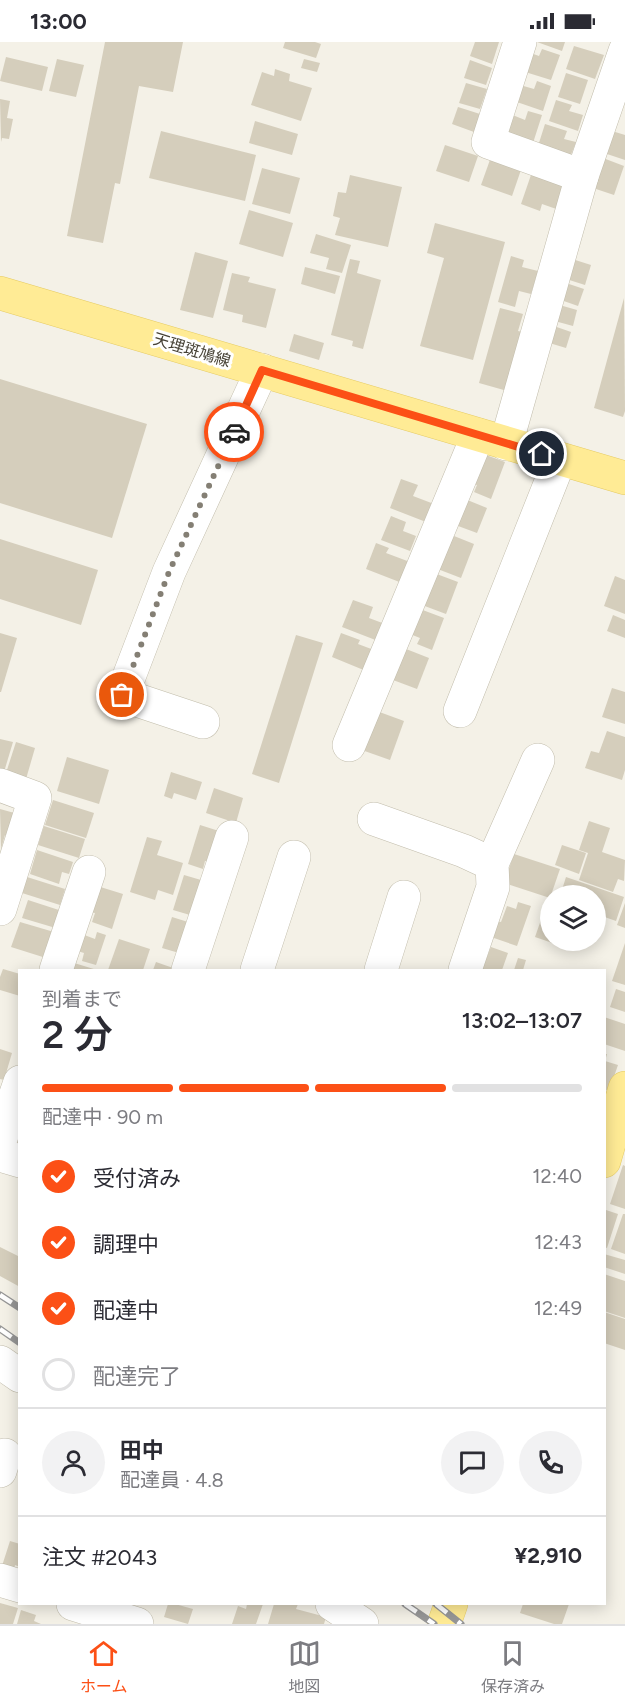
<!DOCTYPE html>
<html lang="ja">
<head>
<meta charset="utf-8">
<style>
	body { margin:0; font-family:Figtree,"Noto Sans JP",sans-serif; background:#f2f2f3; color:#2b2b33; height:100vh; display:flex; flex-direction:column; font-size:22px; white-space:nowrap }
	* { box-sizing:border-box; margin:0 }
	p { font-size:20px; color:#7c7c81 }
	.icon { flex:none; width:33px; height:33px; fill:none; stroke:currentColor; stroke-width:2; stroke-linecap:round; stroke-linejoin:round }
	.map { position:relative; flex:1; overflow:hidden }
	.sheet { position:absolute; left:18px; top:927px; width:588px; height:636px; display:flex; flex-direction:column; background:#fff; border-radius:0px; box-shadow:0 3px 15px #0003 }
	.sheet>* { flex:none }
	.fabs { position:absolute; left:540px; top:843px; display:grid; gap:12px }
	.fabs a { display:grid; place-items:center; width:66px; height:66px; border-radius:50%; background:#fff; box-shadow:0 3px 15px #0003; font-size:30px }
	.pin { position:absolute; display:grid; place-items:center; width:51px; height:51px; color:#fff; margin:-26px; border:3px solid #fff; border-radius:50%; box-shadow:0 2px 6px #0007 }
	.courier { position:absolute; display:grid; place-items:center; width:60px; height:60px; margin:-30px; border:4px solid #fc5016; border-radius:50%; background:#fff; color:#222; box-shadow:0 2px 8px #0007 }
	.overview em { font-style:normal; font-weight:600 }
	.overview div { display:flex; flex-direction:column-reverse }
	.overview { display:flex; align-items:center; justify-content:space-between; height:102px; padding:0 24px }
	h1 { font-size:39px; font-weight:600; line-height:45px }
	.bar { display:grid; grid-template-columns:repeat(4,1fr); gap:9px 6px; align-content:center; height:72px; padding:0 24px }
	.bar i { height:8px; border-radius:4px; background:#e1e1e2 }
	.bar .selected { background:#fc5016 }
	.bar p { grid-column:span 4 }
	.line { display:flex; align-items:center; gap:15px; padding:0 24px; border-top:2px solid #e1e1e2 }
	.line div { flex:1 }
	.round { display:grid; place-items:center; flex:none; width:63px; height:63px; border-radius:32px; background:#f2f2f3 }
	ol { padding:0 24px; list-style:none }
	li { display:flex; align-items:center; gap:18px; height:66px }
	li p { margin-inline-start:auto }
	li .icon { padding:6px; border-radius:50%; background:#fc5016; color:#fff; stroke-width:4 }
	li:last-child { color:#7c7c81 }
	li i { width:33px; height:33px; border:3px solid #e1e1e2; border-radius:50% }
	.status { display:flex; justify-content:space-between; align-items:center; height:42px; padding:0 30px; background:#fff; direction:ltr }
	.status svg { height:16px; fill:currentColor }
	.tabs { display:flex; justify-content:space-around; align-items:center; height:84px; border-top:2px solid #e1e1e2; background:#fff; font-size:16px; color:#7c7c81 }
	.tabs a { display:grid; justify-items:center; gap:3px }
	.tabs .selected { color:#fc5016 }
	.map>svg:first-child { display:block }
	.building { fill:#d5cebc }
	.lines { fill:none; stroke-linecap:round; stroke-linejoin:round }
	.minor-casing { stroke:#c2bdac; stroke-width:34 }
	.major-casing { stroke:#e5cb64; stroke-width:34 }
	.minor { stroke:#fff; stroke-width:33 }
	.major { stroke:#ffeb95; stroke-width:33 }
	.rail-casing { stroke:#969696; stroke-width:7 }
	.rail { stroke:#fff; stroke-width:4.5; stroke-dasharray:14; stroke-linecap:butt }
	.done { stroke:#847f74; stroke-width:6; stroke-dasharray:0 10.8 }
	.route { stroke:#fc5016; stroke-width:8 }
	.labels { text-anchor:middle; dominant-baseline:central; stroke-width:6; stroke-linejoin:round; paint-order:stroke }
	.street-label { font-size:16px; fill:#474236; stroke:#fff }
</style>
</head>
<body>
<div class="status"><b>13:00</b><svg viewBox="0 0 49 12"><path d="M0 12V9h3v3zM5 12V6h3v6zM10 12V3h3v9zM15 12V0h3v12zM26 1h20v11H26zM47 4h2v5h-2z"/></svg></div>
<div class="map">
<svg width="625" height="1582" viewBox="0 0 625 1582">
	<rect width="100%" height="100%" fill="#f4f1e7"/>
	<g class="building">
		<path d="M105 0H183L173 50 139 44 120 142 115 141 103 201 67 194Z"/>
		<path d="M285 0H315L321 2 316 16 283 6Z"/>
		<path d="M475 0H499L492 22 470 14Z"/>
		<path d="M537 0H565L562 9Z"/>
		<path d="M574 4 604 13 595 37 566 27Z"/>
		<path d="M542 7 560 13 551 38 522 29 528 10 539 14Z"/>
		<path d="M6 15 48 25 42 49 0 39Z"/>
		<path d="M57 17 84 23 76 55 49 49Z"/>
		<path d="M304 17 320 21 317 30 301 26Z"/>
		<path d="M470 18 492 26 486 43 464 36Z"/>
		<path d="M275 27 290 32 289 39 312 46 301 79 251 63 262 30 274 34Z"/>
		<path d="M566 31 588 38 580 62 558 55Z"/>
		<path d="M537 39 551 44 543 69 514 59 520 43 534 47Z"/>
		<path d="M466 41 487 47 480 67 459 61Z"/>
		<path d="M0 57 10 59 7 76 13 77 9 97 2 96 1 100Z"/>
		<path d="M556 58 572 63 569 69 583 73 578 89 549 79Z"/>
		<path d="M458 65 480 72 474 90 452 82Z"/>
		<path d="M528 69 542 73 533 101 503 91 510 72 525 78Z"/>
		<path d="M255 79 298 92 292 113 249 101Z"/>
		<path d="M545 82 567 89 564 97 576 100 570 115 538 104Z"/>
		<path d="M161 89 256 113 245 159 149 136Z"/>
		<path d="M612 89 625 93V118L604 111Z"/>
		<path d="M445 103 478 114 469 140 436 129Z"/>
		<path d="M491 115 522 125 512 154 481 143Z"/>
		<path d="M603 116 624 124 614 153 593 146Z"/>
		<path d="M262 126 300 136 290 172 252 162Z"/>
		<path d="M532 130 571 143 562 169 542 162 540 169 521 162Z"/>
		<path d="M350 133 402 145 388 205 335 193 340 176 333 174 338 150 346 151Z"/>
		<path d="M249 168 293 181 283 215 239 202Z"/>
		<path d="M435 181 505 200 473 318 420 304 444 216 427 211Z"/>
		<path d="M316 192 351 203 342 231 326 227 329 216 310 211Z"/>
		<path d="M195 210 228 219 213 276 180 268Z"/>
		<path d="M511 214 524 218 522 225 538 229 531 252 519 249 515 265 498 260Z"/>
		<path d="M569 216 591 223 585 243 563 236Z"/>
		<path d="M350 217 360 219 357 231 381 238 363 307 352 304 353 299 331 293Z"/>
		<path d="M305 225 340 234 335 252 301 242Z"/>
		<path d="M232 231 250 235 248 240 276 247 266 286 242 280 243 273 223 268Z"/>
		<path d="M563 240 584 247 578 264 558 257Z"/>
		<path d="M624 256 625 369 623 375 594 366Z"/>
		<path d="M556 262 577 268 573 284 551 278Z"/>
		<path d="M500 266 523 272 518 289 527 291 511 350 479 341Z"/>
		<path d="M551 283 571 290 566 306 546 300Z"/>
		<path d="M294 292 324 301 319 318 289 309Z"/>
		<path d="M0 337 147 382 112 496 0 461Z"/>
		<path d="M486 413 505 420 491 457 474 450 477 443 474 442Z"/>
		<path d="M401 437 418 443 413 454 434 462 426 480 390 466Z"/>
		<path d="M460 455 487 466 477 491 450 481Z"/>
		<path d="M391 474 406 480 403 489 416 494 410 509 381 498Z"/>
		<path d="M444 490 474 502 461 536 435 526Z"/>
		<path d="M0 497 98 528 81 583 0 557Z"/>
		<path d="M376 501 389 506 386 511 410 520 402 541 366 527Z"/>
		<path d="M434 531 458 540 446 572 422 563Z"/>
		<path d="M615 534 625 538V572L604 564Z"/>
		<path d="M353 558 373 565 369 576 385 582 378 599 342 585Z"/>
		<path d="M420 567 444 576 432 608 417 602 420 596 410 592Z"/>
		<path d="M613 573 625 578V596L607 589Z"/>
		<path d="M0 591 17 596 1 650H0Z"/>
		<path d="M341 591 360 598 358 602 374 608 366 629 332 615Z"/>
		<path d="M296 593 323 601 279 741 252 732Z"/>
		<path d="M401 605 429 616 417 647 385 635Z"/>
		<path d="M612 646 625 650V682L602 675Z"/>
		<path d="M374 668 404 679 390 718 359 707Z"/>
		<path d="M607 689 625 695V728L622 738 585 726 591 709 599 711Z"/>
		<path d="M0 697 13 700 4 730 0 729Z"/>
		<path d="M16 700 35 706 26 737 6 731Z"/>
		<path d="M67 715 109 728 99 762 57 749Z"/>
		<path d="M171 730 202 740 196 758 174 751 172 757 164 754Z"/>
		<path d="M214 746 243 756 236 781 206 771Z"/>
		<path d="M53 758 94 771 86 796 45 783Z"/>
		<path d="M0 767 18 772 11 795 5 793 1 807Z"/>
		<path d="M589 779 610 786 602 810 625 818 624 839 618 837 613 850 579 838 588 811 579 808Z"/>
		<path d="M200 783 219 789 209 820 205 819 203 827 188 822Z"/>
		<path d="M44 784 85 797 79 816 38 803Z"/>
		<path d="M147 795 162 799 157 813 183 821 173 853 158 848 155 858 130 850Z"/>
		<path d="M562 803 586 811 579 832 555 823Z"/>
		<path d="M37 808 73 820 69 832 62 830 59 842 30 832Z"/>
		<path d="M514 812 560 827 550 856 504 841Z"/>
		<path d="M184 833 201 838 190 873 173 868Z"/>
		<path d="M27 835 65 847 60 863 22 851Z"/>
		<path d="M566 835 624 855 616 879 596 872V854H560Z"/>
		<path d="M94 843 123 852 112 887 92 880 95 871 86 869Z"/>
		<path d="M28 858 65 870 59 887 22 876Z"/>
		<path d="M518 860 531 864 517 904 491 895 496 879 501 880 507 864 516 867Z"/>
		<path d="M625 861V886L617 883Z"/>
		<path d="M543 872 550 875V898H566L564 905 535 895Z"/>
		<path d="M172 875 188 880 179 911 162 906Z"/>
		<path d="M20 880 54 890 46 916 11 905Z"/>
		<path d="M97 890 106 893 96 923 82 919 84 911 74 908 79 891 95 897Z"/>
		<path d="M119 897 150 907 143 928H108Z"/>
		<path d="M625 901V943L612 939Z"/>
		<path d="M491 905 508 911 502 928H472L476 917 485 920Z"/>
		<path d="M518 916 526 918 523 928H514Z"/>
		<path d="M71 920 97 928H68Z"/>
		<path d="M156 920 176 927 175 928H153Z"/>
		<path d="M3 927 20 932V954L0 948V935Z"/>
		<path d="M616 947 625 950V970L610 965Z"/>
		<path d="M604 975 625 982V1009L604 1002Z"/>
		<path d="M0 1007 12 1011 4 1038 0 1037Z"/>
		<path d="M604 1012H607L605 1019 618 1023 609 1049 604 1047Z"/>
		<path d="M623 1123 625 1124V1167L610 1162Z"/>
		<path d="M606 1168 618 1172 607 1206 604 1205V1174Z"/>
		<path d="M623 1172H625V1212L611 1207Z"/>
		<path d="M0 1205 20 1215V1245L0 1234Z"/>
		<path d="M604 1212 625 1218V1232L604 1225Z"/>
		<path d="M604 1232 625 1239V1276L604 1269Z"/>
		<path d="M604 1270 625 1277V1308L604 1301Z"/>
		<path d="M10 1499 20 1502V1525L15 1523 13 1531 1 1527Z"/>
		<path d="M0 1561 18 1566 13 1582H0Z"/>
		<path d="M168 1562H175L193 1567 188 1582 164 1575Z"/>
		<path d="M247 1562H263L256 1582H232L238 1564 246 1567Z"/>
		<path d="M274 1562H298L296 1567 326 1575 324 1582H268Z"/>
		<path d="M523 1562H569L562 1582H554L520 1571Z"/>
		<path d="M21 1568 36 1573 34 1579 41 1582H17Z"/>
	</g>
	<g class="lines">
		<g class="minor-casing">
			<g id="minor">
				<path d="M520 0 488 100 582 134"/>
				<path d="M506 402 582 134 625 9"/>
				<path d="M460 669 560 417"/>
				<path d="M203 680 122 653 169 530 262 328"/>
				<path d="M349 703 478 393"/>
				<path d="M0 743 35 756 0 867"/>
				<path d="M374 777 464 809 492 822"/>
				<path d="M56 928 89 830"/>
				<path d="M188 928 232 795"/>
				<path d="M257 928 294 815"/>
				<path d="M381 928 404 855"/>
				<path d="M465 928 493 845 492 822 538 718"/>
				<path d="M0 1099 20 1040"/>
				<path d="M0 1113 20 1119"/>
				<path d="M0 1320 20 1334"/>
				<path d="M0 1429 5 1413"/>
				<path d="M0 1538 20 1544"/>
				<path d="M73 1562 137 1582"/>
				<path d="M332 1562 362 1582"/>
			</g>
		</g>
		<g class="major-casing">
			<g id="major">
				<path d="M0 251 625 436"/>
				<path d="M604 1119 625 1046"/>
				<path d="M444 1582 451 1562"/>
			</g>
		</g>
		<use href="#minor" class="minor"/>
		<use href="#major" class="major"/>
		<g class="rail-casing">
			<g id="rail">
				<path d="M0 1253 20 1266"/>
				<path d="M0 1287 20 1301"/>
				<path d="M405 1562 434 1582"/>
				<path d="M436 1562 461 1582"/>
			</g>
		</g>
		<use href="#rail" class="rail"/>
	</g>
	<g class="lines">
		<path class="done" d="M122 653 169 530 234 390"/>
		<path class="route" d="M234 390 262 328 542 412"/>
	</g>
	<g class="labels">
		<g class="street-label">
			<text transform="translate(192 308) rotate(17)">天理斑鳩線</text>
		</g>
	</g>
</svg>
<div class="fabs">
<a><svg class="icon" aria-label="layers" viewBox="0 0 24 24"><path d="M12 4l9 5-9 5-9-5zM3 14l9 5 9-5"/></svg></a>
</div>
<div class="pin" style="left:122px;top:653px;background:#ea580c"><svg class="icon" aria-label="bag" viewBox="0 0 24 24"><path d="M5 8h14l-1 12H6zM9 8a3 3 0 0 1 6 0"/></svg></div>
<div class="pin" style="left:542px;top:412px;background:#1f2937"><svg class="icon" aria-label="home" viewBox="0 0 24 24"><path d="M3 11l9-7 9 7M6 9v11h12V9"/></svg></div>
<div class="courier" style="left:234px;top:390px"><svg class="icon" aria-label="car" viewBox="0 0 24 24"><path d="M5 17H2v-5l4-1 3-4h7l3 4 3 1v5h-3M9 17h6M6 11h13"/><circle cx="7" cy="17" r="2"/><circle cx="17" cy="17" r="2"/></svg></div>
<section class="sheet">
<div class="overview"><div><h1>2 分</h1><p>到着まで</p></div><em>13:02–13:07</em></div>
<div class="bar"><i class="selected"></i><i class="selected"></i><i class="selected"></i><i></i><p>配達中 · 90 m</p></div>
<ol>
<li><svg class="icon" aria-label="check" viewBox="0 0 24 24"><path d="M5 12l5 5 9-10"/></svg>受付済み<p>12:40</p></li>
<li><svg class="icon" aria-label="check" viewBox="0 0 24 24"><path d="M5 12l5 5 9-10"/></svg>調理中<p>12:43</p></li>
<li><svg class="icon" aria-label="check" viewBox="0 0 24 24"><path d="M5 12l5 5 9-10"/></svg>配達中<p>12:49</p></li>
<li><i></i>配達完了</li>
</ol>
<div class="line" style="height:108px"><a class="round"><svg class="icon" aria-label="person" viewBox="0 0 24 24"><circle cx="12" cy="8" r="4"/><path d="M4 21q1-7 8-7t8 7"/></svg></a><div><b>田中</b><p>配達員 · 4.8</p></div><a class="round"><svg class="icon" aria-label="chat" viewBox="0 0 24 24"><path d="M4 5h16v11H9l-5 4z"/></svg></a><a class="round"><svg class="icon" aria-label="phone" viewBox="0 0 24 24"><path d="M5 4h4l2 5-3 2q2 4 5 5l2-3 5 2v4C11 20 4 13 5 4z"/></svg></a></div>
<div class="line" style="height:78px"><div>注文 #2043</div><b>¥2,910</b></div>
</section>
</div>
<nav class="tabs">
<a class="selected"><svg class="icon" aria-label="home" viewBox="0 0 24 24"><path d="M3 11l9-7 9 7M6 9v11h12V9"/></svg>ホーム</a>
<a><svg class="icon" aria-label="map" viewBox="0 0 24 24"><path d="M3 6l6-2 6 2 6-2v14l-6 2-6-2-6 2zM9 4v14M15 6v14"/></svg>地図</a>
<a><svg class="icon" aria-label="saved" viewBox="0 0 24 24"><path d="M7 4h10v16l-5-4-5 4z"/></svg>保存済み</a>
</nav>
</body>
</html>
